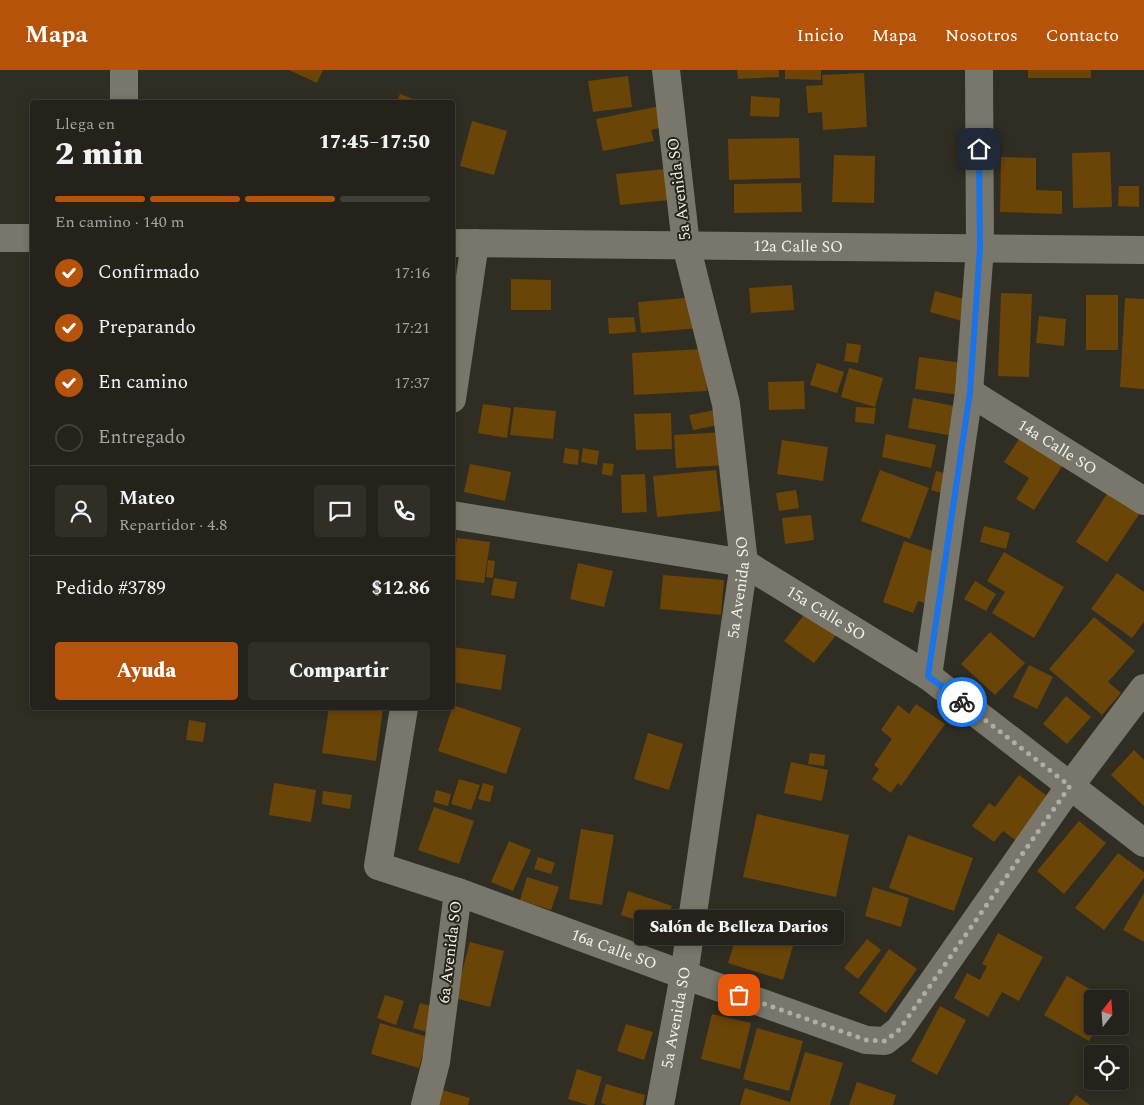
<!DOCTYPE html>
<html lang="es">
<head>
<meta charset="utf-8">
<style>
	body { margin:0; font-family:Spectral,serif; background:#302f27; color:#f1f3f6; height:100vh; display:flex; flex-direction:column; font-size:19px; white-space:nowrap }
	* { box-sizing:border-box; margin:0 }
	p { font-size:16px; color:#a3a4a2 }
	.icon { flex:none; width:28px; height:28px; fill:none; stroke:currentColor; stroke-width:2; stroke-linecap:round; stroke-linejoin:round }
	.map { position:relative; flex:1; overflow:hidden }
	.sheet { position:absolute; left:30px; top:30px; width:425px; height:610px; display:flex; flex-direction:column; background:#24221a; border-radius:5px; box-shadow:0 2px 8px #0003,0 0 0 1px #413f39 }
	.sheet>* { flex:none }
	.needle { width:32px; rotate:17deg }
	.tools { position:absolute; left:1084px; top:920px; display:grid; gap:10px }
	.tools a { display:grid; place-items:center; width:45px; height:45px; border-radius:5px; background:#24221a; box-shadow:0 2px 8px #0003,0 0 0 1px #413f39; font-size:25px }
	.pin { position:absolute; display:grid; place-items:center; width:42px; height:42px; color:#fff; margin:-21px; border-radius:10px; box-shadow:0 2px 8px #0006 }
	.courier { position:absolute; display:grid; place-items:center; width:50px; height:50px; margin:-25px; border:4px solid #1a73e8; border-radius:50%; background:#fff; color:#222; box-shadow:0 1px 6px #0007 }
	.bubble { position:absolute; height:35px; border-radius:5px; background:#24221a; box-shadow:0 2px 8px #0003,0 0 0 1px #413f39; font-size:16px; font-weight:800; line-height:35px; text-align:center }
	.head em { font-style:normal; font-weight:800 }
	.head div { display:flex; flex-direction:column-reverse }
	.head { display:flex; align-items:center; justify-content:space-between; height:85px; padding:0 25px }
	h1 { font-size:32px; font-weight:800; line-height:38px }
	.bar { display:grid; grid-template-columns:repeat(4,1fr); gap:8px 5px; align-content:center; height:60px; padding:0 25px }
	.bar i { height:6px; border-radius:4px; background:#413f39 }
	.bar .on { background:#b45309 }
	.bar p { grid-column:span 4 }
	.line { display:flex; align-items:center; gap:12px; padding:0 25px; border-top:1px solid #413f39 }
	.line div { flex:1 }
	.round { display:grid; place-items:center; flex:none; width:52px; height:52px; border-radius:5px; background:#302f27 }
	ol { padding:0 25px; list-style:none }
	li { display:flex; align-items:center; gap:15px; height:55px }
	li p { margin-inline-start:auto }
	li .icon { padding:5px; border-radius:50%; background:#b45309; color:#fff; stroke-width:4 }
	li:last-child { color:#a3a4a2 }
	li i { width:28px; height:28px; border:2px solid #413f39; border-radius:50% }
	.button { display:flex; gap:10px; margin-top:auto; padding:10px 25px }
	.button a { flex:1; height:58px; border-radius:5px; background:#b45309; color:#fff; font-size:20px; font-weight:800; line-height:58px; text-align:center }
	.button a+a { background:#302f27; color:#f1f3f6 }
	header { display:flex; align-items:center; gap:30px; box-sizing:border-box; height:70px; padding:0 25px; background:#b45309; color:#fff }
	header strong { font-size:24px }
	nav { display:flex; gap:28px; margin-inline-start:auto; font-size:18px }
	.map>svg:first-child { display:block }
	.building { fill:#6b4407 }
	.lines { fill:none; stroke-linecap:round; stroke-linejoin:round }
	.minor { stroke:#79776b; stroke-width:28 }
	.done { stroke:#afada5; stroke-width:5; stroke-dasharray:0 9 }
	.route { stroke:#1a73e8; stroke-width:6 }
	.labels { text-anchor:middle; dominant-baseline:central; stroke-width:4; stroke-linejoin:round; paint-order:stroke }
	.street-label { font-size:16px; fill:#f4f2eb; stroke:#26241a }
</style>
</head>
<body>
<header>
<strong>Mapa</strong>
<nav><a>Inicio</a><a>Mapa</a><a>Nosotros</a><a>Contacto</a></nav>
</header>
<div class="map">
<svg width="1144" height="1035" viewBox="0 0 1144 1035">
	<rect width="100%" height="100%" fill="#302e23"/>
	<g class="building">
		<path d="M289 0H323L317 13Z"/>
		<path d="M737 0H779V7L738 9Z"/>
		<path d="M785 0H821V10L785 9Z"/>
		<rect x="1028" y="0" width="63" height="8"/>
		<path d="M864 3 867 57 823 60 822 42 808 43 806 16 823 15 822 5Z"/>
		<path d="M628 6 632 37 593 42 588 11Z"/>
		<path d="M400 24 421 32H397Z"/>
		<path d="M751 26 780 28 779 47 750 46Z"/>
		<path d="M660 36 664 57 651 60 654 71 603 81 596 49Z"/>
		<path d="M472 51 507 61 494 105 460 96Z"/>
		<path d="M799 68 800 108 729 110 728 69Z"/>
		<path d="M1110 82 1112 137 1073 138 1072 83Z"/>
		<path d="M834 85 875 86 874 133 832 132Z"/>
		<path d="M1001 87 1036 88V120L1062 121V144L1000 142Z"/>
		<path d="M675 98 679 129 620 135 616 104Z"/>
		<path d="M801 113 802 142 734 143V114Z"/>
		<path d="M1119 116H1139V137L1118 136Z"/>
		<path d="M511 209 551 210V240H511Z"/>
		<path d="M792 215 794 240 751 243 749 218Z"/>
		<path d="M935 221 968 230 962 251 930 242Z"/>
		<path d="M1001 223 1032 224 1029 307 998 306Z"/>
		<rect x="1086" y="225" width="32" height="55"/>
		<path d="M697 227 700 258 641 263 638 232Z"/>
		<path d="M1125 228 1144 229V319L1120 317Z"/>
		<path d="M1039 246 1066 249 1064 276 1036 273Z"/>
		<path d="M634 247 636 262 609 264 608 248Z"/>
		<path d="M847 273 861 275 858 293 844 291Z"/>
		<path d="M704 279 707 321 634 325 632 283Z"/>
		<path d="M919 287 963 293 960 325 915 319Z"/>
		<path d="M817 293 844 302 837 323 810 315Z"/>
		<path d="M849 298 883 308 875 337 841 327Z"/>
		<path d="M804 311 805 339 769 340 768 312Z"/>
		<path d="M913 328 959 337 954 366 908 358Z"/>
		<path d="M483 334 511 338 507 368 478 363Z"/>
		<path d="M514 337 556 341 553 369 510 365Z"/>
		<path d="M856 337 876 338 874 354 855 352Z"/>
		<path d="M715 340 719 355 693 360 689 345Z"/>
		<path d="M671 343 672 379 636 380 634 344Z"/>
		<path d="M1025 360 1068 387 1034 440 1016 429 1029 408 1004 392Z"/>
		<path d="M726 362 728 395 676 398 674 365Z"/>
		<path d="M886 364 936 375 931 398 882 387Z"/>
		<path d="M782 370 828 377 823 411 777 404Z"/>
		<path d="M565 378 579 380 578 395 563 393Z"/>
		<path d="M583 378 599 381 597 395 581 392Z"/>
		<path d="M603 393 614 394 612 406 602 404Z"/>
		<path d="M470 394 511 402 505 431 464 422Z"/>
		<path d="M716 400 721 441 657 447 653 406Z"/>
		<path d="M880 400 929 418 910 469 861 451Z"/>
		<path d="M936 401 955 406 949 425 931 420Z"/>
		<path d="M645 404 647 442 622 443 621 405Z"/>
		<path d="M1110 419 1142 440 1107 492 1076 472Z"/>
		<path d="M796 420 799 438 779 441 776 423Z"/>
		<path d="M811 445 814 470 785 474 782 448Z"/>
		<path d="M984 456 1010 463 1006 479 980 472Z"/>
		<path d="M457 468 490 472 484 513 452 509Z"/>
		<path d="M904 471 945 485 928 534 918 531 913 543 883 532Z"/>
		<path d="M1004 482 1064 517 1034 568 992 543 1005 522 987 511Z"/>
		<path d="M488 490 495 491 493 508 486 507Z"/>
		<path d="M578 493 613 501 604 537 570 529Z"/>
		<path d="M1117 503 1144 522V552L1132 568 1091 539Z"/>
		<path d="M663 505 724 510 721 545 660 539Z"/>
		<path d="M494 508 517 512 514 529 491 525Z"/>
		<path d="M975 511 996 524 986 541 964 529Z"/>
		<path d="M807 541 837 564 814 593 784 571Z"/>
		<path d="M1094 547 1135 581 1108 612 1121 623 1102 645 1049 599Z"/>
		<path d="M990 562 1025 593 995 625 961 594Z"/>
		<path d="M453 577 506 585 501 620 452 612Z"/>
		<path d="M1029 595 1053 607 1037 639 1013 627Z"/>
		<path d="M1066 626 1091 647 1067 674 1043 654Z"/>
		<path d="M916 634 945 654 901 716 898 713 891 723 872 709 879 699 874 695 892 669 881 660 898 635 909 644Z"/>
		<path d="M453 635 521 658 506 704 438 681Z"/>
		<path d="M329 638H383L376 691 322 683Z"/>
		<path d="M189 650 206 653 203 672 186 670Z"/>
		<path d="M648 663 683 674 669 720 634 709Z"/>
		<path d="M1134 680 1144 690V736L1111 705Z"/>
		<path d="M810 683 825 685 824 696 808 694Z"/>
		<path d="M791 692 828 700 822 731 784 723Z"/>
		<path d="M1019 705 1055 732 1022 775 1003 761 994 772 972 756 989 733 995 737Z"/>
		<path d="M459 709 480 715 471 740 451 734Z"/>
		<path d="M274 713 316 720 311 752 269 745Z"/>
		<path d="M483 713 494 716 490 732 478 729Z"/>
		<path d="M436 720 451 724 448 736 433 732Z"/>
		<path d="M323 721 352 725 350 739 322 734Z"/>
		<path d="M434 737 474 751 459 794 418 780Z"/>
		<path d="M757 744 849 765 836 827 743 807Z"/>
		<path d="M1079 751 1106 773 1064 824 1037 801Z"/>
		<path d="M581 759 614 765 602 835 569 829Z"/>
		<path d="M908 765 973 788 954 841 889 818Z"/>
		<path d="M509 771 531 780 513 821 491 812Z"/>
		<path d="M1118 783 1144 802V808L1104 860 1075 838Z"/>
		<path d="M538 787 555 793 551 804 534 799Z"/>
		<path d="M527 807 559 817 551 840 520 830Z"/>
		<path d="M873 817 909 828 901 857 865 846Z"/>
		<path d="M628 821 672 836 664 859 621 845Z"/>
		<path d="M1144 823V872L1123 860Z"/>
		<path d="M743 846 797 862 783 910 728 893Z"/>
		<path d="M998 863 1043 887 1019 931 1002 922 988 947 954 928 967 903 980 910 987 896 982 894Z"/>
		<path d="M867 869 881 880 858 909 844 898Z"/>
		<path d="M470 872 504 881 490 937 455 928Z"/>
		<path d="M889 879 917 899 886 943 859 923Z"/>
		<path d="M1067 906 1107 929H1092V956H1098L1089 971 1044 945Z"/>
		<path d="M385 925 404 931 396 955 377 948Z"/>
		<path d="M420 933 434 937 427 962 413 958Z"/>
		<path d="M940 936 966 950 937 1005 911 991Z"/>
		<path d="M712 944 751 953 740 999 701 989Z"/>
		<path d="M380 953 428 967 419 998 371 984Z"/>
		<path d="M626 954 653 962 644 990 617 981Z"/>
		<path d="M757 958 803 971 789 1021 743 1009Z"/>
		<path d="M805 982 843 993 830 1035H740L745 1018 790 1032Z"/>
		<path d="M577 999 602 1007 594 1035H588L568 1029Z"/>
		<path d="M857 1012 896 1025 893 1035H849Z"/>
		<path d="M606 1014 645 1025 643 1035H607L601 1033Z"/>
		<path d="M439 1019 470 1028 468 1035H434Z"/>
		<path d="M1076 1025 1090 1035H1069Z"/>
	</g>
	<g class="lines">
		<g class="minor">
			<path d="M124 0V32"/>
			<path d="M0 168H32"/>
			<path id="s1" d="M452 173 1144 180"/>
			<path id="s2" d="M969 322 1144 431"/>
			<path d="M452 329 475 173"/>
			<path id="s3" d="M452 445 744 493 928 606 1144 773"/>
			<path d="M928 606 969 322 980 178 979 0"/>
			<path d="M404 638 378 796 458 822 436 992 425 1035"/>
			<path id="s4" d="M458 822 684 905 866 970 885 971 899 960 1070 716 1144 618"/>
			<path id="s5" d="M660 1035 684 905 744 493 726 334 686 175 666 0"/>
		</g>
	</g>
	<g class="lines">
		<path class="done" d="M739 925 866 970 885 971 899 960 1070 716 962 632"/>
		<path class="route" d="M962 632 928 606 970 322 980 178 979 79"/>
	</g>
	<g class="labels">
		<g class="street-label">
			<text transform="translate(679 119) rotate(-97)">5a Avenida SO</text>
			<text stroke="none"><textPath href="#s1" startOffset="346">12a Calle SO</textPath></text>
			<text stroke="none"><textPath href="#s2" startOffset="104">14a Calle SO</textPath></text>
			<text stroke="none"><textPath href="#s5" startOffset="524">5a Avenida SO</textPath></text>
			<text stroke="none"><textPath href="#s3" startOffset="392">15a Calle SO</textPath></text>
			<text stroke="none"><textPath href="#s4" startOffset="166">16a Calle SO</textPath></text>
			<text transform="translate(450 882) rotate(-83)">6a Avenida SO</text>
			<text stroke="none"><textPath href="#s5" startOffset="89">5a Avenida SO</textPath></text>
		</g>
	</g>
</svg>
<div class="tools">
<a><svg class="needle" viewBox="-14 -14 28 28"><path d="M0-13l5 13h-10z" fill="#e53935"/><path d="M0 13l5-13h-10z" fill="#a3a4a2"/></svg></a>
<a><svg class="icon" aria-label="locate" viewBox="0 0 24 24"><circle cx="12" cy="12" r="6"/><path d="M12 2v4M12 18v4M2 12h4M18 12h4"/></svg></a>
</div>
<div class="pin" style="left:739px;top:925px;background:#ea580c"><svg class="icon" aria-label="bag" viewBox="0 0 24 24"><path d="M5 8h14l-1 12H6zM9 8a3 3 0 0 1 6 0"/></svg></div>
<div class="pin" style="left:979px;top:79px;background:#1f2937"><svg class="icon" aria-label="home" viewBox="0 0 24 24"><path d="M3 11l9-7 9 7M6 9v11h12V9"/></svg></div>
<div class="courier" style="left:962px;top:632px"><svg class="icon" aria-label="bike" viewBox="0 0 24 24"><circle cx="6" cy="16" r="4"/><circle cx="18" cy="16" r="4"/><path d="M6 16l4-8h5l3 8M10 8l3 8H6M13 5h3"/></svg></div>
<div class="bubble" style="left:634px;top:840px;width:210px">Salón de Belleza Darios</div>
<section class="sheet">
<div class="head"><div><h1>2 min</h1><p>Llega en</p></div><em>17:45–17:50</em></div>
<div class="bar"><i class="on"></i><i class="on"></i><i class="on"></i><i></i><p>En camino · 140 m</p></div>
<ol>
<li><svg class="icon" aria-label="check" viewBox="0 0 24 24"><path d="M5 12l5 5 9-10"/></svg>Confirmado<p>17:16</p></li>
<li><svg class="icon" aria-label="check" viewBox="0 0 24 24"><path d="M5 12l5 5 9-10"/></svg>Preparando<p>17:21</p></li>
<li><svg class="icon" aria-label="check" viewBox="0 0 24 24"><path d="M5 12l5 5 9-10"/></svg>En camino<p>17:37</p></li>
<li><i></i>Entregado</li>
</ol>
<div class="line" style="height:90px"><a class="round"><svg class="icon" aria-label="person" viewBox="0 0 24 24"><circle cx="12" cy="8" r="4"/><path d="M4 21q1-7 8-7t8 7"/></svg></a><div><b>Mateo</b><p>Repartidor · 4.8</p></div><a class="round"><svg class="icon" aria-label="chat" viewBox="0 0 24 24"><path d="M4 5h16v11H9l-5 4z"/></svg></a><a class="round"><svg class="icon" aria-label="phone" viewBox="0 0 24 24"><path d="M5 4h4l2 5-3 2q2 4 5 5l2-3 5 2v4C11 20 4 13 5 4z"/></svg></a></div>
<div class="line" style="height:65px"><div>Pedido #3789</div><b>$12.86</b></div>
<div class="button"><a>Ayuda</a><a>Compartir</a></div>
</section>
</div>
</body>
</html>
